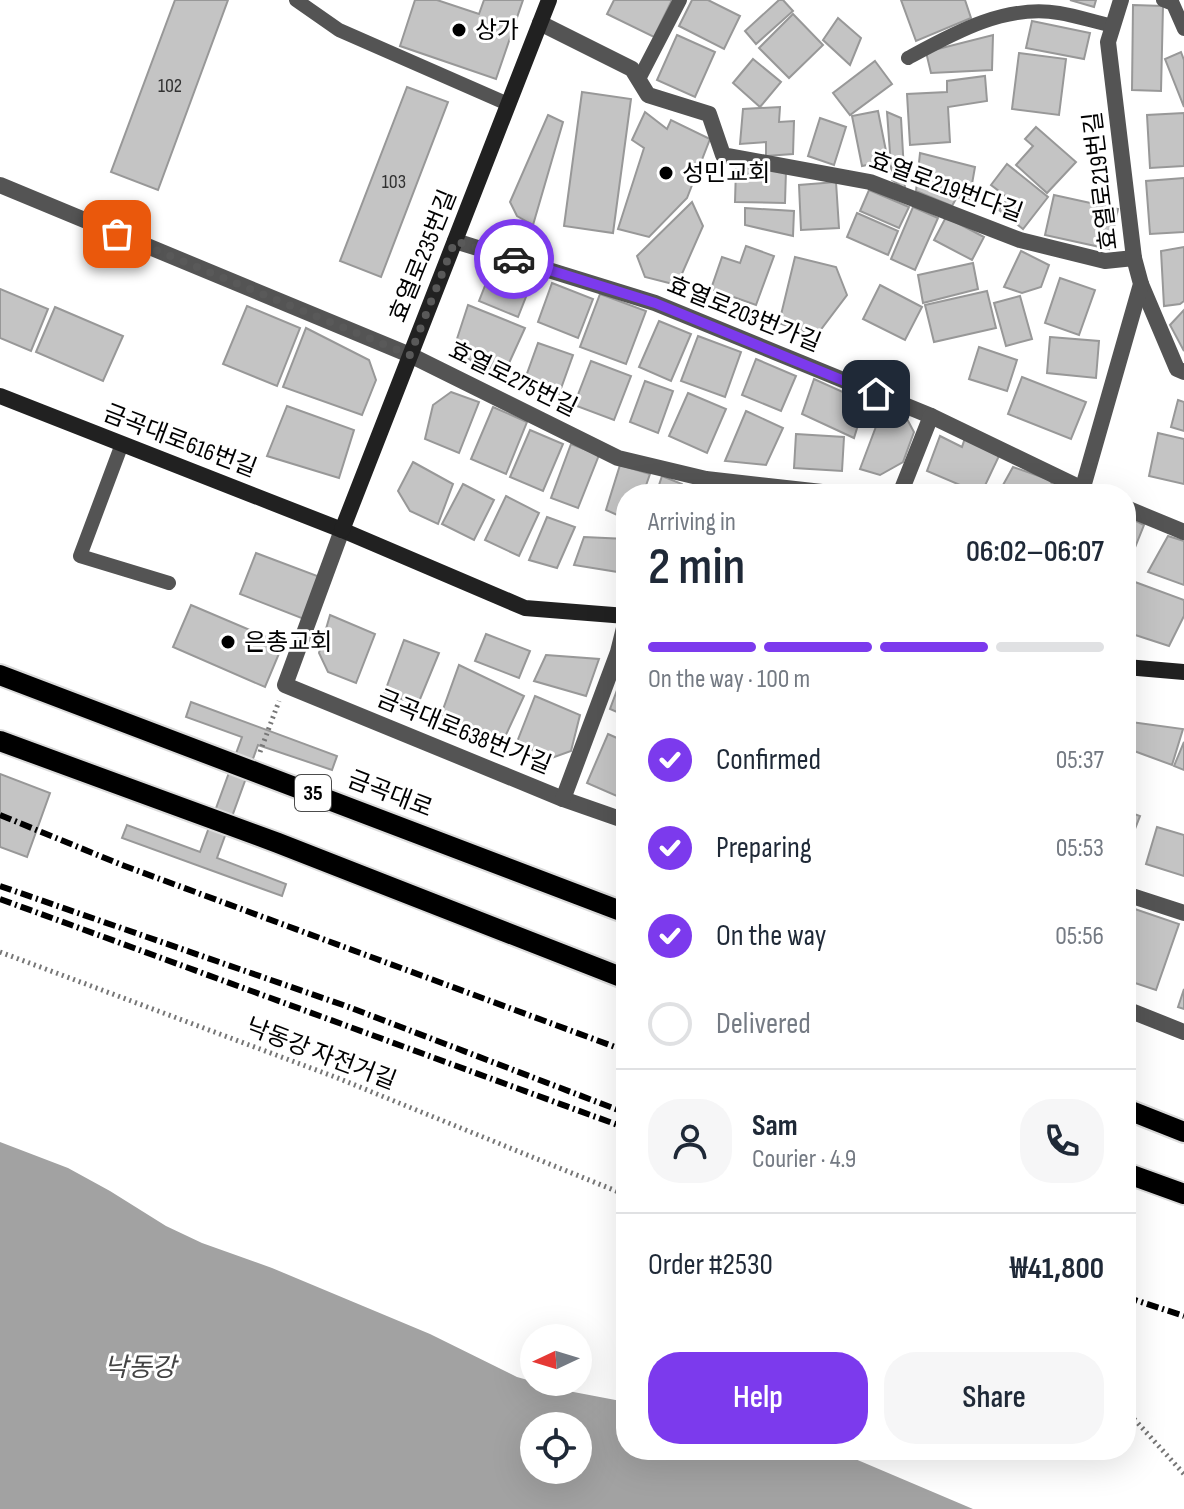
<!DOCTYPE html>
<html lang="en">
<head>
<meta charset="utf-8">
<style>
	body { margin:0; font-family:"Sofia Sans Condensed","Noto Sans KR",sans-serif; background:#f6f6f7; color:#1f2937; height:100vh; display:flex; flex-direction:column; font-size:30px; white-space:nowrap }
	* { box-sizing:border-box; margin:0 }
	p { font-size:26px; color:#747a83 }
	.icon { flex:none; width:44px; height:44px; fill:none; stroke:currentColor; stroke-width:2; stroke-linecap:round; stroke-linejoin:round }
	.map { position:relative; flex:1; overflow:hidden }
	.sheet { position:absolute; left:616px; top:484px; width:520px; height:976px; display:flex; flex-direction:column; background:#fff; border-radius:32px; box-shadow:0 8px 32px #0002 }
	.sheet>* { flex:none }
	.needle { width:52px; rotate:266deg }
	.tools { position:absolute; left:520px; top:1324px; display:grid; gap:16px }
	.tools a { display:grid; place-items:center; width:72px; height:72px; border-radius:50%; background:#fff; box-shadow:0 8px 32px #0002; font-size:40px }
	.pin { position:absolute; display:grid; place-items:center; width:68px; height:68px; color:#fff; margin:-34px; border-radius:16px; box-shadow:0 4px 12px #0006 }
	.courier { position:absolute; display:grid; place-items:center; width:80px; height:80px; margin:-40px; border:6px solid #7c3aed; border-radius:50%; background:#fff; color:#222; box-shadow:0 2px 10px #0007 }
	.head em { font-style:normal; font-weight:600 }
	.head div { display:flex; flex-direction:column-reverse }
	.head { display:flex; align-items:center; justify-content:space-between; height:136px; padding:0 32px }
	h1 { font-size:52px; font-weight:600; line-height:60px }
	.bar { display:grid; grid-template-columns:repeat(4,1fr); gap:12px 8px; align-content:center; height:96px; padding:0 32px }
	.bar i { height:10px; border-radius:6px; background:#e0e1e3 }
	.bar .selected { background:#7c3aed }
	.bar p { grid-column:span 4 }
	.line { display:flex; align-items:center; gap:20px; padding:0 32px; border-top:2px solid #e0e1e3 }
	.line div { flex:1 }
	.round { display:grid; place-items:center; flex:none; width:84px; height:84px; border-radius:32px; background:#f6f6f7 }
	ol { padding:0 32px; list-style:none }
	li { display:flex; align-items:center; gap:24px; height:88px }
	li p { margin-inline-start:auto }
	li .icon { padding:8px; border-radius:50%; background:#7c3aed; color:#fff; stroke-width:4 }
	li:last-child { color:#747a83 }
	li i { width:44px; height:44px; border:4px solid #e0e1e3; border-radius:50% }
	.button { display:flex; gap:16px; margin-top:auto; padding:16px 32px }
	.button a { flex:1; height:92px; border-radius:32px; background:#7c3aed; color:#fff; font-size:32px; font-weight:600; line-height:92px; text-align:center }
	.button a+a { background:#f6f6f7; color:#1f2937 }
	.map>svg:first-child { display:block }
	.water { fill:#a2a2a2; fill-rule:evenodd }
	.building { fill:#c4c4c4; stroke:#989898; stroke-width:2 }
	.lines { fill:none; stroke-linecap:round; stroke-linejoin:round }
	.primary-casing { stroke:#dbdbdb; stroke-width:24 }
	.path { stroke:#767676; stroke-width:5; stroke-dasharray:2 4; stroke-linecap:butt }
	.lane { stroke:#545454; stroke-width:14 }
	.street { stroke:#545454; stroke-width:16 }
	.secondary { stroke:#212121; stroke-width:16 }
	.primary { stroke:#000; stroke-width:20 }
	.rail { stroke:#000; stroke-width:6; stroke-dasharray:12 4 2 4; stroke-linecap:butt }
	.done { stroke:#595959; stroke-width:8; stroke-dasharray:0 14.4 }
	.route { stroke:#7c3aed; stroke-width:10 }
	.poi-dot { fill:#000; stroke:#fff; stroke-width:3 }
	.labels { text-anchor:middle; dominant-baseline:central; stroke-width:6; stroke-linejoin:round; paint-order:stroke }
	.number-label { font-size:20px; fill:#313131 }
	.shield { fill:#fff; stroke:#4c4c4c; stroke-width:2 }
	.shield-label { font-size:22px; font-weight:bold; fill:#000 }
	.poi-label { font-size:24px; fill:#000; stroke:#fff; text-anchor:start }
	.street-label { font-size:24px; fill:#000; stroke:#fff }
	.water-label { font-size:26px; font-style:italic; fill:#434343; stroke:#fff }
</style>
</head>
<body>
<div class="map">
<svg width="1184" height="1509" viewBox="0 0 1184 1509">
	<rect width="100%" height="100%" fill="#fff"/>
	<path class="water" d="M0 1142 68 1168 110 1191 166 1226 202 1243 272 1268 430 1334 517 1377 563 1390 626 1402V1450H834L973 1509H0ZM534 1426H578V1470H534Z"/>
	<g class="building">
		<path d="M175 0H228L158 190 111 172Z"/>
		<path d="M415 0H437L479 14 484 0H523L496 79 400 46Z"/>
		<path d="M614 0H672L654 37 607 14Z"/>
		<path d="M692 0H708L740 16 724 49 679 26Z"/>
		<path d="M779 0H783L793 11 756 44 745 31Z"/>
		<path d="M901 0H965L971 18 916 41Z"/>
		<path d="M1070 0H1096L1094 7Z"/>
		<path d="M1133 5 1163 6 1161 91 1132 90Z"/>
		<path d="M793 14 823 45 789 78 759 48Z"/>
		<path d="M838 18 861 38 850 65 823 40Z"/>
		<path d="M1032 21 1090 33 1084 59 1026 48Z"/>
		<path d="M677 35 715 52 695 97 657 80Z"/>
		<path d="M993 35 992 70 931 73 926 52Z"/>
		<path d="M1181 52 1184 60V107L1165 59Z"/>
		<path d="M1019 53 1066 59 1059 115 1012 109Z"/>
		<path d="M753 59 781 82 760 107 733 83Z"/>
		<path d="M875 61 892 84 850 115 833 93Z"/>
		<path d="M985 76 987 101 948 107 950 142 910 145 907 94 947 92V81Z"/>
		<path d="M407 87 448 102 381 277 340 261Z"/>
		<path d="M582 92 631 99 613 233 564 226Z"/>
		<path d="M780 107 779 122 794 121 793 154 766 156V142L740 144 743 109Z"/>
		<path d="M878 111 888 161 862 166 852 116Z"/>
		<path d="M645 112 667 129 671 120 710 139 687 198 649 237 618 229 644 148 632 140Z"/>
		<path d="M887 112 901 118 905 189 892 180Z"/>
		<path d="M1184 113V166L1150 168 1147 115Z"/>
		<path d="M548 115 563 122 533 225 517 216 510 202Z"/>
		<path d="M820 118 846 127 834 165 808 156Z"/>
		<path d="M1036 127 1076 162 1047 193 1016 165 1033 146 1025 139Z"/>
		<path d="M920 153 975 167 969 201 957 197 952 206 916 191Z"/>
		<path d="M1007 164 1048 197 1023 229 999 210 1008 198 991 185Z"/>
		<path d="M736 168 786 170 785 203 735 202Z"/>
		<path d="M1184 178V232L1150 234 1146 181Z"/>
		<path d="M836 182 839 228 801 230 799 185Z"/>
		<path d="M869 190 909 207 899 228 860 211Z"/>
		<path d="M1054 195 1118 209 1109 249 1045 235Z"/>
		<path d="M692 202 703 226 677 285 645 277 637 256Z"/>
		<path d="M913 207 938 218 915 270 891 259Z"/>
		<path d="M745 208 794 211 793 236 745 225Z"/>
		<path d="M857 213 898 231 888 255 847 237Z"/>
		<path d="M946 217 984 237 972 260 934 240Z"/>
		<path d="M746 246 774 256 756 305 711 289 722 257 740 263Z"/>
		<path d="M1184 247V301L1180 304 1164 306 1161 251Z"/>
		<path d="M1021 251 1049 265 1041 287 1022 293 1004 287Z"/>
		<path d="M795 257 836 267 847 295 816 336 779 323Z"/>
		<path d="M496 258 535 274 518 317 479 301Z"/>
		<path d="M973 263 978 289 923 303 918 275Z"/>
		<path d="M1060 278 1095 290 1079 335 1045 323Z"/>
		<path d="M552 283 593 299 578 338 538 322Z"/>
		<path d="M880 285 922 307 905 340 863 319Z"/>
		<path d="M0 289 48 309 31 351 0 338Z"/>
		<path d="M987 291 996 328 934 342 925 305Z"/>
		<path d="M600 294 646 311 626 364 580 347Z"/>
		<path d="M1020 296 1032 339 1006 346 994 303Z"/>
		<path d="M468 305 525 328 504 374 472 361 454 348Z"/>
		<path d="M247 306 300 328 277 386 223 364Z"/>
		<path d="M55 307 123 336 103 381 36 352Z"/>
		<path d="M1184 310V351L1170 325Z"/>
		<path d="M659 321 691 334 671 381 639 367Z"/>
		<path d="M306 328 369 360 376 380 362 415 283 387Z"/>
		<path d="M698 336 741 352 725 397 681 381Z"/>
		<path d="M1050 337 1099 341 1096 378 1047 373Z"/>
		<path d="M538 343 573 355 559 394 524 382Z"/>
		<path d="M979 347 1017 360 1007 391 969 379Z"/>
		<path d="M756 359 796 376 781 411 742 395Z"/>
		<path d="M591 361 631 376 614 420 574 405Z"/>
		<path d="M1022 377 1086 402 1071 439 1008 414Z"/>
		<path d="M814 379 865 402 854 438 802 414Z"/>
		<path d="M645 381 673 391 658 433 630 422Z"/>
		<path d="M451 392 479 402 459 453 425 439 433 405Z"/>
		<path d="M688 393 726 409 707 453 669 436Z"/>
		<path d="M1178 400 1184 402V431L1171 427Z"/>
		<path d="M287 406 354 430 339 478 267 456Z"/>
		<path d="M493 407 527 422 506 474 471 459Z"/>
		<path d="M883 408 906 417 914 432 903 462 880 475 860 469Z"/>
		<path d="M746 411 783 428 766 465 725 461Z"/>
		<path d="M530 430 563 444 543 491 510 477Z"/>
		<path d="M1158 433 1184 439V484L1149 476Z"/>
		<path d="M796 434 844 437 842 471 794 468Z"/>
		<path d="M940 436 962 447 965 438 999 456 981 494 927 471Z"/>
		<path d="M571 444 599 455 578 508 551 498Z"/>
		<path d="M413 462 453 484 438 524 410 511 398 491Z"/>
		<path d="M620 465 650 474 643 494H626V519L606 510Z"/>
		<path d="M1013 467 1050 480 1057 494H998Z"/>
		<path d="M662 476 682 484 689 494H656Z"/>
		<path d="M463 484 494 500 474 540 442 524Z"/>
		<path d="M938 486 955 494H936Z"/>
		<path d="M506 496 539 513 519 556 485 540Z"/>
		<path d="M1126 516 1144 525 1126 570Z"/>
		<path d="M547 517 575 527 557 568 529 560Z"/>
		<path d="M1168 536 1184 541V585L1148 572Z"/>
		<path d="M584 537 626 539 624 573 574 565Z"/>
		<path d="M256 553 320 577 304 619 240 594Z"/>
		<path d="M1135 582 1184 600V616L1169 646 1126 632V604Z"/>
		<path d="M191 605 283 644 265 687 173 647Z"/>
		<path d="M330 615 375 634 356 683 328 672 319 653Z"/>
		<path d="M486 634 530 651 519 678 475 661Z"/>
		<path d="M404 640 439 653 418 704 384 694Z"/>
		<path d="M546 655 599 659 586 696 534 681Z"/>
		<path d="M459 665 524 696 504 739 441 715Z"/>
		<path d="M626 666V716L610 709Z"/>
		<path d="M535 696 580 715 571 751 549 759 517 742Z"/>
		<path d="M191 702 337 756 332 770 258 745 217 858 286 884 282 896 122 838 127 825 200 852 242 737 186 717Z"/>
		<path d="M1131 722 1183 729 1172 765 1126 748Z"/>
		<path d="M608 734 626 742V800L587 783Z"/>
		<path d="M1184 742V770L1174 766Z"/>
		<path d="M0 774 50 793 27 857 0 847Z"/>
		<path d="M1126 811 1140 816 1126 852Z"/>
		<path d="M1157 827 1184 835V876L1146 864Z"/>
		<path d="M1126 906 1179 924 1156 990 1126 980Z"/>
		<path d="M1184 989V1009L1178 1007Z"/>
	</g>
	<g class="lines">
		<g class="primary-casing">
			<g id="primary">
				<path d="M0 675 626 913"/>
				<path d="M0 741 278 843 626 979"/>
				<path d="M1126 1109 1184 1132"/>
				<path d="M1126 1173 1184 1194"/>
			</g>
		</g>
		<g class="path">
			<path d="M260 752 279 701"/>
			<path d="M0 952 335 1077 626 1195"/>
			<path d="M1126 1410 1184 1474"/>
		</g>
		<g class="lane">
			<path d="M296 0 339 30 508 104"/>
			<path d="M1163 0 1173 4 1184 29"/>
			<path d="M908 58C954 33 1005 4 1059 13 1077 16 1095 22 1113 26"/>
			<path d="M639 79 680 0"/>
			<path d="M122 444 80 556 169 583"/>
		</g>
		<g class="street">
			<path d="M540 23 632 69 648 95 709 114 723 155 870 182 1020 240 1105 261 1134 258"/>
			<path d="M0 185 410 355 618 458 706 479 840 494"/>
			<path d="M455 241 655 303 931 416 1093 494"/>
			<path d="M1141 284 1177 369 1184 372"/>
			<path d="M900 494 931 416"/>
			<path d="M1081 494 1141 284 1134 258 1108 42 1121 0"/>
			<path d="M1126 508 1184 532"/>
			<path d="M342 530 285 685 563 799 626 821"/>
			<path d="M563 799 618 652 626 620"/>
			<path d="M1126 894 1184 913"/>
			<path d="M1126 1009 1184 1032"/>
		</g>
		<g class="secondary">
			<path d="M0 396 342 530 525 608 626 616"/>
			<path d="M342 530 549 0"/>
			<path d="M1126 667 1184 672"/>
		</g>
		<use href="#primary" class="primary"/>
		<g class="rail">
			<path d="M0 815 122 865 626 1051"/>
			<path d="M0 886 346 1006 626 1113"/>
			<path d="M0 899 626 1128"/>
			<path d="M1126 1297 1184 1316"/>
		</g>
	</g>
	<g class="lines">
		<path class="done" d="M117 234 410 355 455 241 514 259"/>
		<path class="route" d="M514 259 655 303 876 394"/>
	</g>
	<g class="poi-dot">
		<circle cx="459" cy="30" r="8"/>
		<circle cx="666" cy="173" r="8"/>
		<circle cx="228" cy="642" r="8"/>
	</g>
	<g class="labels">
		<g class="number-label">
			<text x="170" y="86">102</text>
			<text x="394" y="182">103</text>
		</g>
		<rect class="shield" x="295" y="775" width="36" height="36" rx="6"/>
		<g class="shield-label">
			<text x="313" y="793">35</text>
		</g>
		<g class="poi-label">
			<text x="475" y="30">상가</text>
			<text x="682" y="173">성민교회</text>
			<text x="244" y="642">은총교회</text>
		</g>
		<g class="street-label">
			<text transform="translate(1101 181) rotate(-97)">효열로219번길</text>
			<text transform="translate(946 187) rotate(20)">효열로219번다길</text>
			<text transform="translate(423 256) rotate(-68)">효열로235번길</text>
			<text transform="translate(744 314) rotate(22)">효열로203번가길</text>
			<text transform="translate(513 379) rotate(26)">효열로275번길</text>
			<text transform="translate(180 441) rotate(21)">금곡대로616번길</text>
			<text transform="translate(464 732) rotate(22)">금곡대로638번가길</text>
			<text transform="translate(390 794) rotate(21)">금곡대로</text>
			<text transform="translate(321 1054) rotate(21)">낙동강 자전거길</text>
		</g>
		<g class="water-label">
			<text x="140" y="1368">낙동강</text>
		</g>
	</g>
</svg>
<div class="tools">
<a><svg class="needle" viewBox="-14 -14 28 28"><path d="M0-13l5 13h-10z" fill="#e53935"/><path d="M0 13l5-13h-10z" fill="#747a83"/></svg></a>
<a><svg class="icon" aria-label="locate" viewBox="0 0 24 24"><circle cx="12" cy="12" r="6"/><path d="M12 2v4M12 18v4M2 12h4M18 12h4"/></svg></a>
</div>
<div class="pin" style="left:117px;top:234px;background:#ea580c"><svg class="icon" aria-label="bag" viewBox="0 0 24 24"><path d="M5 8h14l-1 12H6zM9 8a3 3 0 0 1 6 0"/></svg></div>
<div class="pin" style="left:876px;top:394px;background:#1f2937"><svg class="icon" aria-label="home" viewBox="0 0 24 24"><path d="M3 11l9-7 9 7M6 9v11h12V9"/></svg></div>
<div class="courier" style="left:514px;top:259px"><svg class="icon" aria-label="car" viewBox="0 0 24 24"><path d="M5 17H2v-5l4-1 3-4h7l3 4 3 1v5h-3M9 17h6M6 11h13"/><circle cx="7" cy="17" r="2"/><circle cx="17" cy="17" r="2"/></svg></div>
<section class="sheet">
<div class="head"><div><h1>2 min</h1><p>Arriving in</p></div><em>06:02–06:07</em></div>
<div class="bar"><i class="selected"></i><i class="selected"></i><i class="selected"></i><i></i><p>On the way · 100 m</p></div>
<ol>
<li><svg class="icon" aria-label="check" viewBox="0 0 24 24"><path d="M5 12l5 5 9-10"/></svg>Confirmed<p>05:37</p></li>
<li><svg class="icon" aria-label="check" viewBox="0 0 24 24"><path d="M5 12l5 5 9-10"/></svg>Preparing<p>05:53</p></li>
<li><svg class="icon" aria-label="check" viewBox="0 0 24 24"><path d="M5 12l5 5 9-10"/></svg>On the way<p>05:56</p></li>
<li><i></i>Delivered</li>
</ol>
<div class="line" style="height:144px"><a class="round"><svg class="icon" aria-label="person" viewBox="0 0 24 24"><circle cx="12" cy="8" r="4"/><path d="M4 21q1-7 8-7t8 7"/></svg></a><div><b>Sam</b><p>Courier · 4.9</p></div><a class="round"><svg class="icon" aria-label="phone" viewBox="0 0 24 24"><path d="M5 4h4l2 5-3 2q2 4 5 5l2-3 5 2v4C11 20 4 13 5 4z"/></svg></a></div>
<div class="line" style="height:104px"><div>Order #2530</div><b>₩41,800</b></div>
<div class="button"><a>Help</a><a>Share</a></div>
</section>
</div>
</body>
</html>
